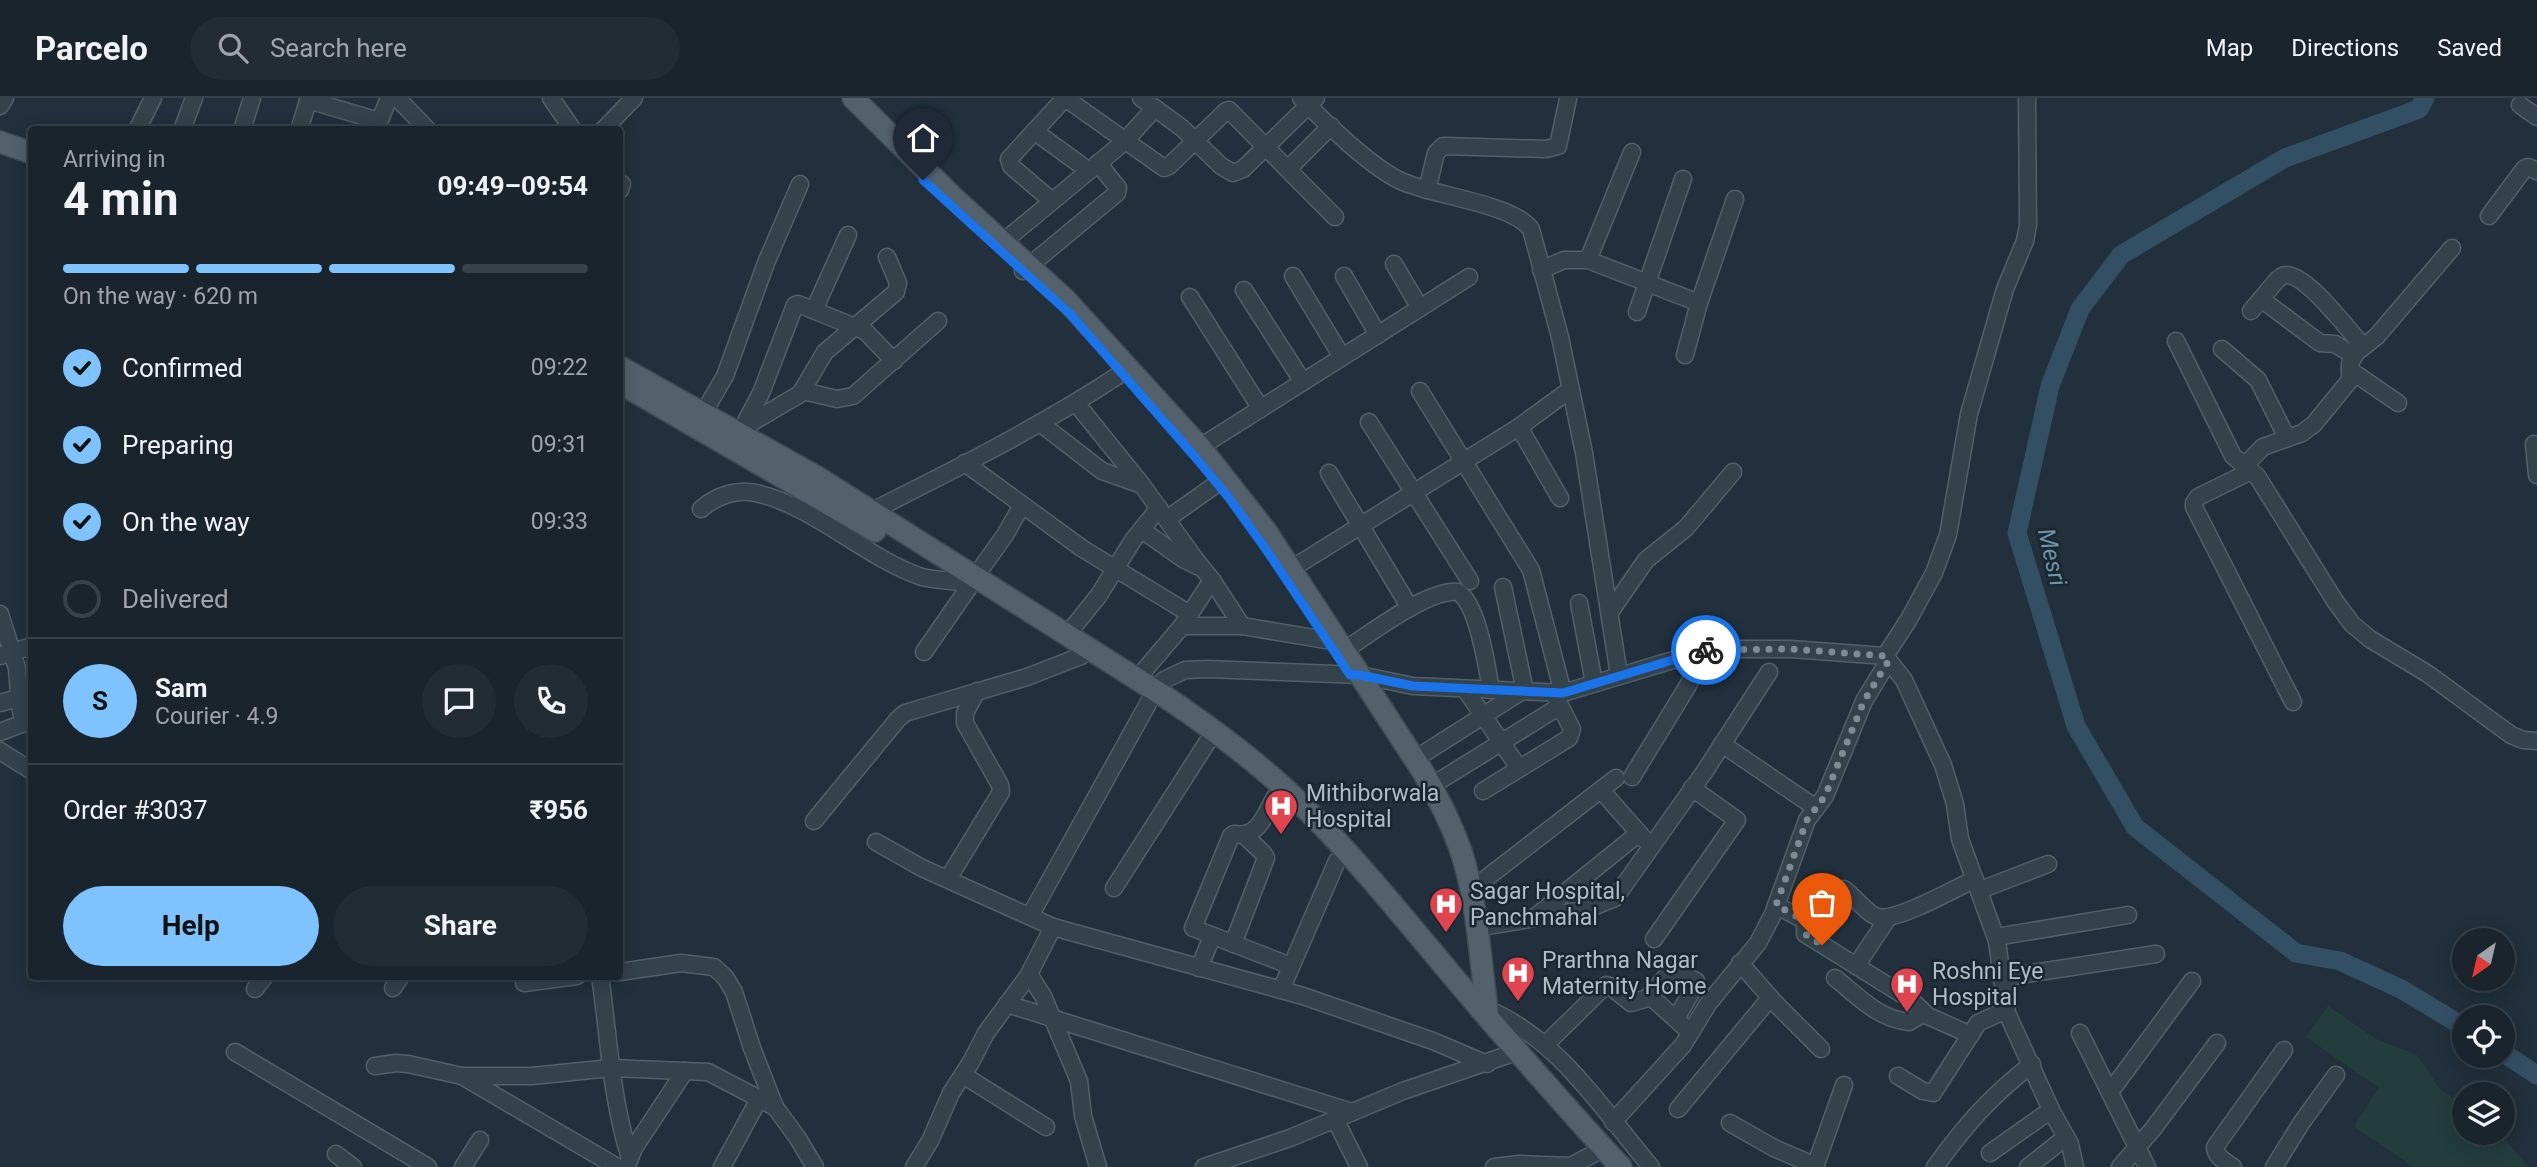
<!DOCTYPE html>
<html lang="en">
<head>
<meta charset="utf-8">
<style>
	body { margin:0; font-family:Roboto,sans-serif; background:#222c35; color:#f1f3f6; height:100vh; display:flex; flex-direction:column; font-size:26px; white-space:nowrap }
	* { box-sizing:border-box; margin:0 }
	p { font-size:23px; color:#9fa4aa }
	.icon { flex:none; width:38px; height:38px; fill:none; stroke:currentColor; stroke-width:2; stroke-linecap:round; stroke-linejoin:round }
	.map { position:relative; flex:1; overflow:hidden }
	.drawer { position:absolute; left:28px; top:28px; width:595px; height:854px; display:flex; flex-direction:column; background:#19242d; border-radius:7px; box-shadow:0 4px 18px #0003,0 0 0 2px #374149 }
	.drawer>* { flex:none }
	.needle { width:46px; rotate:214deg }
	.fabs { position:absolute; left:2452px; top:830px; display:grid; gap:14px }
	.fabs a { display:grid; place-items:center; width:63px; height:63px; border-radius:50%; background:#19242d; box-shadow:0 4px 18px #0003,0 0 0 2px #374149; font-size:35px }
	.pin { position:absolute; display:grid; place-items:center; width:60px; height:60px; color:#fff; margin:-72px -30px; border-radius:50% 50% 50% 0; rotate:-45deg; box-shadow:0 0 7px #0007 }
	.pin .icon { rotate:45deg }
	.courier { position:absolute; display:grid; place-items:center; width:70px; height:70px; margin:-35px; border:5px solid #1a73e8; border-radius:50%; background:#fff; color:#222; box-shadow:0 2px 9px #0007 }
	.head em { font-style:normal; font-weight:700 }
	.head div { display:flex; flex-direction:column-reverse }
	.head { display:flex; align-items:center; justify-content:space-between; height:119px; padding:0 35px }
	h1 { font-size:46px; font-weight:700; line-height:52px }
	.bar { display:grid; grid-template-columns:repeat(4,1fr); gap:10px 7px; align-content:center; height:84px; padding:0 35px }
	.bar i { height:9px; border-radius:5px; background:#374149 }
	.bar .current { background:#7ec3fe }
	.bar p { grid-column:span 4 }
	.line { display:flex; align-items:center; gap:18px; padding:0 35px; border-top:2px solid #374149 }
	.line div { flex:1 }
	.round { display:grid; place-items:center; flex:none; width:74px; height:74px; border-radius:37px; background:#222c35 }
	ol { padding:0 35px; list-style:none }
	li { display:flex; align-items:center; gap:21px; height:77px }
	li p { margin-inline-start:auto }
	li .icon { padding:7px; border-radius:50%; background:#7ec3fe; color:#111; stroke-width:4 }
	li:last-child { color:#9fa4aa }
	li i { width:38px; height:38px; border:4px solid #374149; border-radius:50% }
	.action { display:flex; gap:14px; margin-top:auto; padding:14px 35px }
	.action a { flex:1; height:80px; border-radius:42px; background:#7ec3fe; color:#111; font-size:28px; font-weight:700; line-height:80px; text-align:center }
	.action a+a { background:#222c35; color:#f1f3f6 }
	header { display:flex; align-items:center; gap:42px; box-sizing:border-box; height:98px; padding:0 35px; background:#19242d; border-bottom:2px solid #374149 }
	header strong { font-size:33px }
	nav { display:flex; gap:38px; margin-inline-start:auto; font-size:24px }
	.search { width:490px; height:63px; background:#222c35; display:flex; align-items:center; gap:18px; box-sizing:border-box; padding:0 24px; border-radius:38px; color:#9fa4aa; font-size:26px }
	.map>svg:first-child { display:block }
	.green { fill:#233d3c }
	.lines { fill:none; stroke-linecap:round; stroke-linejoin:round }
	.river { stroke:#334f64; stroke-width:19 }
	.minor-casing { stroke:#526069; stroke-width:19 }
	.major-casing { stroke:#3e4b55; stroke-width:24 }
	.minor { stroke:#34424c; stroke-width:16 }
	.major { stroke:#52616c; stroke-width:21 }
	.done { stroke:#7d8c97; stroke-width:7; stroke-dasharray:0 12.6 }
	.route { stroke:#1a73e8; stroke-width:9 }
	.labels { text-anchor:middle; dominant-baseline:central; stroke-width:5; stroke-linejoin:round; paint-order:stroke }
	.poi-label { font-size:23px; fill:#afbdc8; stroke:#1a2730; text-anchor:start }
	.water-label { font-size:24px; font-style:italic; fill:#6e93ad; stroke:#1a2730 }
</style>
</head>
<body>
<header>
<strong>Parcelo</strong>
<div class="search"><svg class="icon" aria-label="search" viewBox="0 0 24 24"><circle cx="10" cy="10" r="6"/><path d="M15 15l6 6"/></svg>Search here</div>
<nav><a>Map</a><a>Directions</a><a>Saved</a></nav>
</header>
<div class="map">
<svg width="2537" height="1069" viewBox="0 0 2537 1069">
	<rect width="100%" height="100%" fill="#21303c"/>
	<path class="green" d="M2328 908 2376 941 2417 957 2439 990 2464 1008V1034H2499L2528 1069H2413L2354 1028 2379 990 2306 939Z"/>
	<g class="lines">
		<g class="river">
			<path d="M2425 0 2419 11 2285 60 2121 157 2080 211 2050 288 2017 435 2076 628 2135 729 2296 855 2340 863 2401 891 2464 929"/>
			<path d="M2502 954 2537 977"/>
		</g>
		<g class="minor-casing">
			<g id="minor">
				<path d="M397 0 428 32"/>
				<path d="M551 0 573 32"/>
				<path d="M1065 0 1164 70 1169 68 1226 13 1229 12 1335 119"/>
				<path d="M1141 0 1182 30 1221 68 1233 75 1243 71 1316 0"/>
				<path d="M1301 0C1323 23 1372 70 1401 83 1433 98 1511 105 1531 131L1560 239 1584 355 1619 577"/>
				<path d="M308 2 379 23"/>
				<path d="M2520 7 2537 19"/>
				<path d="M0 8 5 0"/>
				<path d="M137 32 153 0"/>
				<path d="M182 32 194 0"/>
				<path d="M242 32 252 0"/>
				<path d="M299 32 309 0"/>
				<path d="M376 32 389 0"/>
				<path d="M603 32 634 0"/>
				<path d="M1034 33 1089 73"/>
				<path d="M1288 71 1331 28"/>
				<path d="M620 92 622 86"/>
				<path d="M1427 92 1436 55 1443 48 1546 51 1558 48 1568 1"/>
				<path d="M1052 103 1011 68 1009 61 1065 0"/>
				<path d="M2489 118 2524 71 2528 69 2537 73"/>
				<path d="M1003 144 1124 44 1155 10"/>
				<path d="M1588 162 1632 54"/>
				<path d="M1394 166 1420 210"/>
				<path d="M1541 172 1564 162H1588L1699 205"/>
				<path d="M1023 173 1117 95 1118 90 1098 65"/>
				<path d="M1293 178 1342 259"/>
				<path d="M1344 178 1378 237"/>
				<path d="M1244 192 1303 284"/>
				<path d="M1190 199 1261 311"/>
				<path d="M2261 201 2320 245 2335 246 2354 258"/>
				<path d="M814 212 848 137"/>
				<path d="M2251 213 2277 182C2280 180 2282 177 2286 177 2307 176 2349 233 2363 248"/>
				<path d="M1637 214 1683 81"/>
				<path d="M2176 243 2233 358 2257 378 2335 503 2352 526 2370 541 2428 576 2511 637 2523 642 2537 643"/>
				<path d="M2222 251 2258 282 2287 340"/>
				<path d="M1685 257 1699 205 1735 101"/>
				<path d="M2350 272 2398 305"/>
				<path d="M803 293 837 301 853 298 938 223"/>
				<path d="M1420 293 1531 472 1563 595"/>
				<path d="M1076 305 1142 387 1195 461 1212 482 1242 528"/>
				<path d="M698 324 725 278 766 165 800 86"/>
				<path d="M1369 324 1470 483"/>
				<path d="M1040 325 1102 373 1142 387"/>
				<path d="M744 329 800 296 825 254 896 194 898 185 887 159"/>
				<path d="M1519 329 1560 400"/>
				<path d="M735 344 761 295 795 207 798 206 865 233 894 263"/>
				<path d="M2534 346 2537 377"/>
				<path d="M1200 349 1469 179"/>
				<path d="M965 365 1083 451 1190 516"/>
				<path d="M2244 368 2263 349 2302 335 2314 326 2350 282V265L2357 254 2377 238 2452 150"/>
				<path d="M2251 373 2198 399 2194 405V409L2293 604"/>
				<path d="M1329 375 1410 510"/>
				<path d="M701 411C717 397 739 390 760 396 816 410 868 461 922 479 934 482 947 482 959 484"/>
				<path d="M864 417C952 373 1040 329 1122 275"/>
				<path d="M1167 421 1218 385"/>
				<path d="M1142 432 1183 461 1197 468"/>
				<path d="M1291 471 1519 329 1571 291"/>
				<path d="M975 479 1005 437 1022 407"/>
				<path d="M1503 489 1525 593"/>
				<path d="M1579 505 1594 585"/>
				<path d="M1610 514 1646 462 1686 430 1733 374"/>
				<path d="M0 516 17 570 20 609 24 625"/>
				<path d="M1182 528H1242L1326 542"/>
				<path d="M1067 537 1099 497 1133 442 1159 410"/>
				<path d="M1345 552C1371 535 1428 491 1458 494 1478 506 1487 569 1491 592"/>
				<path d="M924 554 969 489"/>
				<path d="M0 558 32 548"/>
				<path d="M1885 558 1909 521 1934 475 1948 437 1969 316 2005 191 2025 143 2028 127 2027 0"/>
				<path d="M1137 581 1182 528 1212 482"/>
				<path d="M1465 591 1519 670"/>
				<path d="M0 605 32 596"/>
				<path d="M0 634 32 622"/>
				<path d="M1722 646 1816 710"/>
				<path d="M0 653 32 673"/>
				<path d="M1415 661 1522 593"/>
				<path d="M1632 679 1687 589 1707 552"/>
				<path d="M1431 688 1560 608"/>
				<path d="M1601 692 1645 742"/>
				<path d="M1483 693 1569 640 1572 631 1553 594"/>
				<path d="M1275 699C1264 718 1259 740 1234 736L1231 738 1193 830 1291 868"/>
				<path d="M814 723 898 621 905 615 1027 579 1081 558"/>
				<path d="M876 744 922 770 1053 829 1303 898 1433 943 1487 966"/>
				<path d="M948 781 1001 694 1000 687 965 625V615L977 593"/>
				<path d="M1114 790 1208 643"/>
				<path d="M1844 791C1854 798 1867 816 1878 819 1896 824 1956 790 1975 781"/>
				<path d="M1471 792 1616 680"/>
				<path d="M1980 792 2048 766"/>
				<path d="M1776 807 1805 823V836L1911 902 1928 918 1971 937"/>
				<path d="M1030 818 1150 602 1164 582 1185 572 1208 571 1360 577 1413 588 1563 595 1710 551H1791L1885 558 1904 582 1943 667 1955 706 1960 741 1997 843 2007 915 2052 1014 2070 1046 2075 1069"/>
				<path d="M1535 819 1639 735"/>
				<path d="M1476 830 1588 811 1615 800 1705 673 1769 574"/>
				<path d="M1996 839 2128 817"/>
				<path d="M1654 841 1737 722 1692 690"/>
				<path d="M1233 846 1266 760 1263 755 1245 738"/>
				<path d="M1740 865 1776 906 1821 951"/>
				<path d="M1856 868 1888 820"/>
				<path d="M1199 870 1212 839"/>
				<path d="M620 874 681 865 714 869 725 879 734 894 752 950 775 1009 797 1039 815 1069"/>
				<path d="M1029 876 1043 898 1079 983 1083 1018 1098 1069"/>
				<path d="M600 878C609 939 611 1001 630 1060"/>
				<path d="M1835 880C1858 898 1878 921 1909 924L1924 915"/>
				<path d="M2001 880 2156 856"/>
				<path d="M524 885 577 878"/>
				<path d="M393 890 401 878"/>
				<path d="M255 891 265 878"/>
				<path d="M1281 892 1337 763"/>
				<path d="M1648 899 1671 873H1674L1696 883V886L1676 921"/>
				<path d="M1007 906 1352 1014"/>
				<path d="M1487 911C1559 941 1603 1012 1651 1069"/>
				<path d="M2080 935 2147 1069"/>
				<path d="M1545 947 1606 887 1610 888 1631 905 1651 899 1690 934"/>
				<path d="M235 954 428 1069"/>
				<path d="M375 968 396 965 408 966 462 978H532L611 970 708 974 775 1009"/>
				<path d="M963 977 1046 1029"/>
				<path d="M462 978 617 1069"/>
				<path d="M1898 978 1923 993 1933 995 1978 925 2006 912"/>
				<path d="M2110 994 2192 883"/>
				<path d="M1678 1011 1770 900"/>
				<path d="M1335 1021 1359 1069"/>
				<path d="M1613 1024 1683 947 1708 906 1758 845 1773 816 1807 722 1825 698 1864 603 1889 562"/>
				<path d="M1730 1025 1774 1050 1816 1068"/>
				<path d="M1990 1055 2051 1012"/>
				<path d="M336 1056 353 1069"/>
				<path d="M628 1065 634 1050 685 973"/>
				<path d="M463 1069 480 1042"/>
				<path d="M722 1069 759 1001"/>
				<path d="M914 1069 930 1043 951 995 971 964 986 935 1028 878 1053 829"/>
				<path d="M1204 1069 1290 1040 1403 993 1519 953"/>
				<path d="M1494 1069 1519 1066 1571 1068 1595 1055"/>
				<path d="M1815 1069 1844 987"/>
				<path d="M1935 1069C1966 1026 1990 999 2032 966"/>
				<path d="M2028 1069 2066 1039"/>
				<path d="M2120 1069 2153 1031 2217 945"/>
				<path d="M2233 1069C2226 1064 2215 1059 2215 1049L2284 952"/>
				<path d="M2274 1069 2302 1024 2336 977"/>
			</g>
		</g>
		<g class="major-casing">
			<g id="major">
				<path d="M853 0 952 98 1066 202 1200 349 1266 433 1423 674C1438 699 1451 725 1461 753 1478 805 1480 864 1488 918"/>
				<path d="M0 44 32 55"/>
				<path d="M620 269 817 379 1167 600C1216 633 1266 670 1308 713 1373 778 1429 852 1490 922 1533 971 1576 1021 1621 1069"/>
				<path d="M620 285 875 433"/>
			</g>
		</g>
		<use href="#minor" class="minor"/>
		<use href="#major" class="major"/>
	</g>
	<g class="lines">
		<path class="done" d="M1706 552 1791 551 1885 558 1889 562 1864 603 1825 698 1807 722 1776 807 1805 823V836L1822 847"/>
		<path class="route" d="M923 82 1070 216 1195 359 1229 400 1267 453 1350 577H1360L1413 588 1563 595 1706 552"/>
	</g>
	<defs>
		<g id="hospital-pin" transform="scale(1.75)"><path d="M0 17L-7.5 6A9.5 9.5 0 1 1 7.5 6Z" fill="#e0444e" stroke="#1a2730"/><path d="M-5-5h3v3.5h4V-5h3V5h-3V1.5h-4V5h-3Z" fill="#fff"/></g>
	</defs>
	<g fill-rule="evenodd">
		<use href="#hospital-pin" x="1281" y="708"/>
		<use href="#hospital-pin" x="1446" y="806"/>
		<use href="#hospital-pin" x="1518" y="875"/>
		<use href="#hospital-pin" x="1907" y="886"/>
	</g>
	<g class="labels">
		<g class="poi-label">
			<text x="1306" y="695">Mithiborwala<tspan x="1306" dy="26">Hospital</tspan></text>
			<text x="1470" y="793">Sagar Hospital,<tspan x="1470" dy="26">Panchmahal</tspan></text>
			<text x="1542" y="862">Prarthna Nagar<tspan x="1542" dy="26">Maternity Home</tspan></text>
			<text x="1932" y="873">Roshni Eye<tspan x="1932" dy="26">Hospital</tspan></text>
		</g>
		<g class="water-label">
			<text transform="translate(2052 459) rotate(77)">Mesri</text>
		</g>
	</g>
</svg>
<div class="fabs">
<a><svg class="needle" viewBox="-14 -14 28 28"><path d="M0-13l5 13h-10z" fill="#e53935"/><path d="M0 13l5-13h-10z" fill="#9fa4aa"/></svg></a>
<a><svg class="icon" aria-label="locate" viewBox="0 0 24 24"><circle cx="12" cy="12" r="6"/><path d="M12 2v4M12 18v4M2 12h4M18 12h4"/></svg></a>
<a><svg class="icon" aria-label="layers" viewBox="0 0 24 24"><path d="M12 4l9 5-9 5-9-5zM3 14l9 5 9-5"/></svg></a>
</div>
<div class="pin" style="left:1822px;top:847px;background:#ea580c"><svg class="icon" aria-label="bag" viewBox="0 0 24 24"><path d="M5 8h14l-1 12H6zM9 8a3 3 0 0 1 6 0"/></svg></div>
<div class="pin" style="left:923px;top:82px;background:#1f2937"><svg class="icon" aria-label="home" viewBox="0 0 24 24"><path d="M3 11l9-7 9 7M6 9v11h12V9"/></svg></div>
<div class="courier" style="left:1706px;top:552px"><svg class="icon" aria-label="bike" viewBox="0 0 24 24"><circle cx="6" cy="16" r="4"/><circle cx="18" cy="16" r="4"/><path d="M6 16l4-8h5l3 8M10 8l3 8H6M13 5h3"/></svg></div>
<section class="drawer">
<div class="head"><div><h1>4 min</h1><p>Arriving in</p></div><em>09:49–09:54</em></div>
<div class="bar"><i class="current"></i><i class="current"></i><i class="current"></i><i></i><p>On the way · 620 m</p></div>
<ol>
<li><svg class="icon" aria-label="check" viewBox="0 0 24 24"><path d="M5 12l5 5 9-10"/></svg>Confirmed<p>09:22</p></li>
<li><svg class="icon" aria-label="check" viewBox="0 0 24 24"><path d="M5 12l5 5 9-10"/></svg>Preparing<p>09:31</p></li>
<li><svg class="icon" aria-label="check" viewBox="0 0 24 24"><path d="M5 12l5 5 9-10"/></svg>On the way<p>09:33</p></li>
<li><i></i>Delivered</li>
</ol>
<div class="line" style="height:126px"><b class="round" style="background:#7ec3fe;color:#111">S</b><div><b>Sam</b><p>Courier · 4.9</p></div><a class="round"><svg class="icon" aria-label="chat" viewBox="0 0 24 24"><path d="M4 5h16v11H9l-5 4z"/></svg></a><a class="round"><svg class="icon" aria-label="phone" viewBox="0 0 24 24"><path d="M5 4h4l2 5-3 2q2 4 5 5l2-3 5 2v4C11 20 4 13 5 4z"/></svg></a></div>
<div class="line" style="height:91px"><div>Order #3037</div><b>₹956</b></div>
<div class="action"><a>Help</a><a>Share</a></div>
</section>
</div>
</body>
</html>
